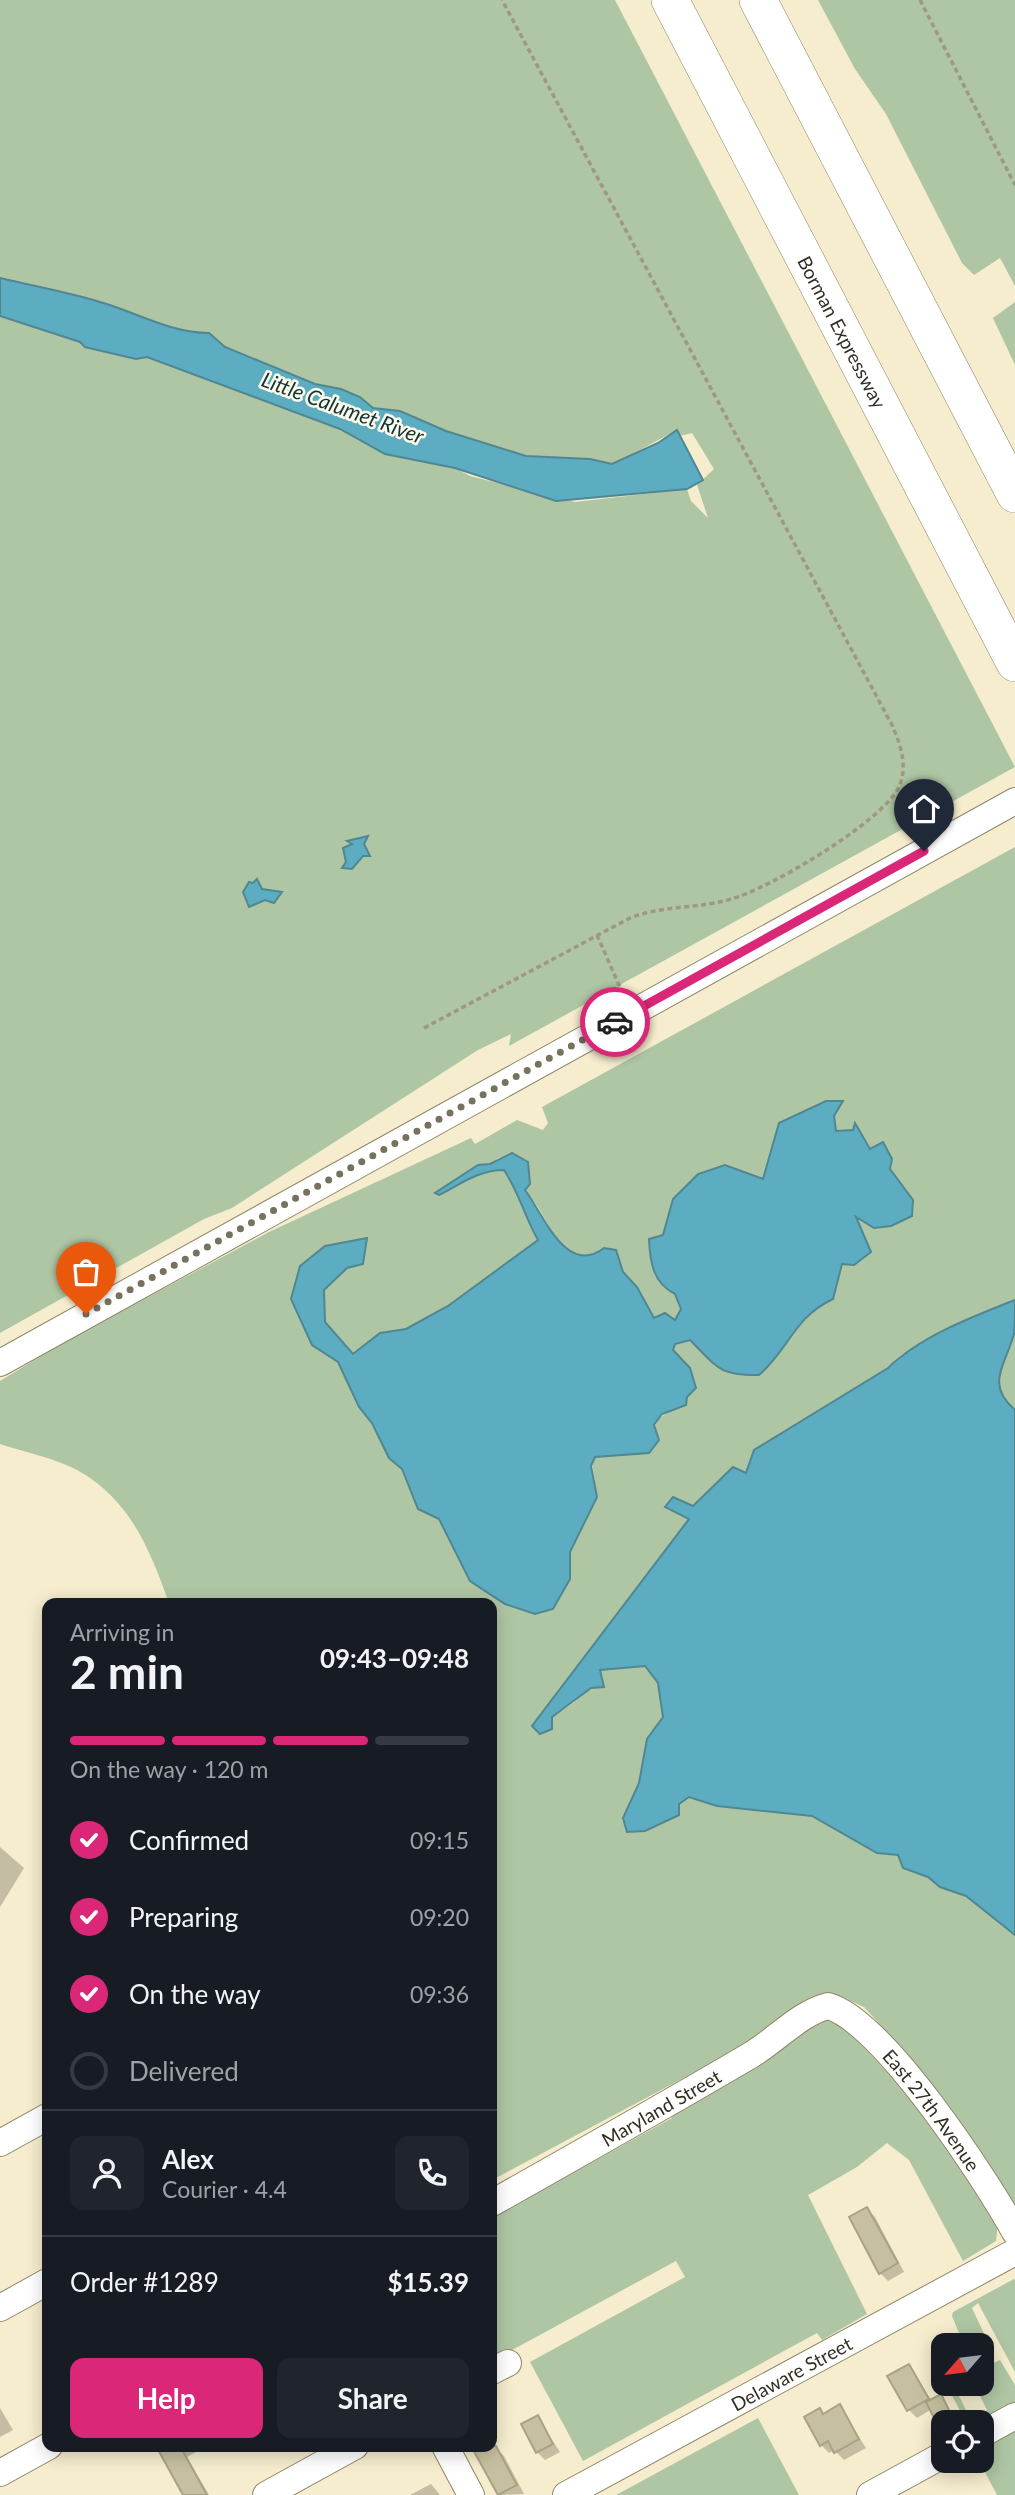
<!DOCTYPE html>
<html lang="en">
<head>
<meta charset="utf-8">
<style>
	body { margin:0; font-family:Lato,sans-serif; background:#20242c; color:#f1f3f6; height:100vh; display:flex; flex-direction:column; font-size:26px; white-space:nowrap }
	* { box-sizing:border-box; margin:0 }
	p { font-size:23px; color:#9ea1a6 }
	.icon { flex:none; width:38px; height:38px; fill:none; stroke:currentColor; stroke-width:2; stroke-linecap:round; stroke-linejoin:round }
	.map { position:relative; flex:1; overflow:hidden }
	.panel { position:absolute; left:42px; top:1598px; width:455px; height:854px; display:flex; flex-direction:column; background:#171b24; border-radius:14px; box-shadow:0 4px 18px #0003 }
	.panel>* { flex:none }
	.needle { width:46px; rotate:242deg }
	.buttons { position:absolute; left:931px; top:2333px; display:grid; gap:14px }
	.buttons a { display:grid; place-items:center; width:63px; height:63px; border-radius:14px; background:#171b24; box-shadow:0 4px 18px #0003; font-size:35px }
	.pin { position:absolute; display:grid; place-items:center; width:60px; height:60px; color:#fff; margin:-72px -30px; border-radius:50% 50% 50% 0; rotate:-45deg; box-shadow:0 0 7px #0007 }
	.pin .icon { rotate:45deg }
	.courier { position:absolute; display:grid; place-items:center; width:70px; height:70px; margin:-35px; border:5px solid #db2777; border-radius:50%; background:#fff; color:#222; box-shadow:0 2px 9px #0007 }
	.headline em { font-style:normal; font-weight:700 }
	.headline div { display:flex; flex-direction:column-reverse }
	.headline { display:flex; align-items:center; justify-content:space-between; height:119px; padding:0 28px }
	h1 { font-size:46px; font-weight:700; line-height:52px }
	.bar { display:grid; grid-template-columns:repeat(4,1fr); gap:10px 7px; align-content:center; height:84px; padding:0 28px }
	.bar i { height:9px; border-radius:5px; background:#363941 }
	.bar .current { background:#db2777 }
	.bar p { grid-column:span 4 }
	.line { display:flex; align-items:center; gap:18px; padding:0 28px; border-top:2px solid #363941 }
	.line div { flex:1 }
	.round { display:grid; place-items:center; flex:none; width:74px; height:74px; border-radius:14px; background:#20242c }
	ol { padding:0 28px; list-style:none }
	li { display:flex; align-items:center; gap:21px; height:77px }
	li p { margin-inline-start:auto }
	li .icon { padding:7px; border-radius:50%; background:#db2777; color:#fff; stroke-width:4 }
	li:last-child { color:#9ea1a6 }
	li i { width:38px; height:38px; border:4px solid #363941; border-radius:50% }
	.cta { display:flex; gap:14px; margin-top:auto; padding:14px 28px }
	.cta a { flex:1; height:80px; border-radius:14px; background:#db2777; color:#fff; font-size:28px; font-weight:700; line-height:80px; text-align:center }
	.cta a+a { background:#20242c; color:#f1f3f6 }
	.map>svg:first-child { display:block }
	.green { fill:#afc6a4; fill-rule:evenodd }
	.water { fill:#5dadc2; stroke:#508792; stroke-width:2 }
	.shadow { fill:#0003 }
	.building { fill:#c7c0a0; stroke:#a9a283; stroke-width:2 }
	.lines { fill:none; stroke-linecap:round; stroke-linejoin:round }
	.minor-casing { stroke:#8d8668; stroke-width:28 }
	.highway-casing { stroke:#8d8668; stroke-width:38 }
	.path { stroke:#9e9880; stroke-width:3.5; stroke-dasharray:5 3.5; stroke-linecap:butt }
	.minor { stroke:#fff; stroke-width:26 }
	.highway { stroke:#fff; stroke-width:37 }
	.done { stroke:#76725e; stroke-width:7; stroke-dasharray:0 12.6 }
	.route { stroke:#db2777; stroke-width:9 }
	.labels { text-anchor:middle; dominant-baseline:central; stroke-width:5; stroke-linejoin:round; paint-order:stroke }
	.street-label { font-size:19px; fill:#322f22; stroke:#fffae7 }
	.water-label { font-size:21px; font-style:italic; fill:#0e353e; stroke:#fffae7 }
</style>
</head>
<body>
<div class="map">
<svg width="1015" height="2495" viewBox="0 0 1015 2495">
	<rect width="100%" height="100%" fill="#f5edcd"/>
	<g class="green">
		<path d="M0 0H615L1015 767 509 1046 511 1034 478 1050 232 1208 204 1219 0 1333V316L80 342 85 347 136 359 147 357 340 429 385 454 455 468 470 476 575 502 687 489 691 501 708 518 697 485 714 469 692 433 680 436 677 430 612 465 590 459 526 456 446 431 400 411 373 408 360 397 341 389 315 384 225 347 209 333C170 333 136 312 100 302 67 292 33 286 0 278Z"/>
		<path d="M818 0H1015V286L1000 258 974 275 962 263 886 114 855 69Z"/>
		<path d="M1015 302V365L993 318Z"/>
		<path d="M1015 847V1300L972 1318 901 1355 888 1368 810 1415 746 1474 733 1467 693 1506 690 1518 532 1726C560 1714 586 1699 600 1670L644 1666 658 1683 663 1717 647 1739 639 1783 623 1818 679 1804 689 1797 717 1806 812 1816 877 1852 898 1855 903 1868 928 1877 940 1887 966 1896 1015 1935V2211L887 2032 864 2007 842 1997H823L738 2049 492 2180V1603H169C150 1550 130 1499 77 1470 54 1458 24 1452 0 1444V1381L64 1342 269 1232 471 1138 475 1144 517 1120 543 1130 548 1123 542 1107ZM826 1101 834 1116 836 1132 854 1130 855 1124 871 1149 883 1143 890 1169 913 1200 855 1216 833 1299C793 1319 790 1348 759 1375L714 1365 690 1340 675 1344 673 1350 689 1368 695 1388 687 1397 686 1405C654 1416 655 1421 649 1453L595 1457 592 1463 597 1497 569 1552 570 1579 451 1545 439 1519 418 1509 401 1469 389 1458 372 1423 359 1407 338 1362 312 1345 325 1246 347 1268 324 1290 325 1322 353 1354 380 1333 406 1329 448 1306 539 1240C524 1218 519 1193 505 1170 478 1170 461 1184 439 1195L436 1193 478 1165 490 1164 500 1157 538 1207 560 1245 579 1257 616 1250 623 1272 637 1287 654 1318 665 1313 675 1320 681 1309 675 1294C654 1283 651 1262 649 1239L663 1236 673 1199 725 1165 763 1179 779 1123Z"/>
		<path d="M1015 1332V1410C987 1386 1003 1362 1015 1332Z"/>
		<path d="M824 2019H832C897 2072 943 2145 993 2213L998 2223 996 2241 963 2261 909 2160 887 2143 857 2167 808 2195 867 2314 822 2340 817 2333 583 2461 530 2362 685 2277 676 2261 492 2361V2218L672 2118 670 2113Z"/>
		<path d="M1014 2279 1015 2281V2372L978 2303 972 2308 988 2342 964 2345 952 2316 953 2312Z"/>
		<path d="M1000 2360 1015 2385V2407L982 2422H966L946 2384H953L971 2420 987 2410 974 2384H982V2368Z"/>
		<path d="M758 2418 799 2495H616Z"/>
		<path d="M1015 2425V2495H997L979 2461 982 2460V2441Z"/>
	</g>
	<g class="water">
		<path d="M0 278C33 286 67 292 100 302 136 312 170 333 209 333L225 347 315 384 341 389 360 397 373 408 400 411 446 431 526 456 590 459 612 464 658 443 677 430 703 480 687 489 556 501 455 468 385 454 340 429 147 357 136 359 85 347 80 342 0 316Z"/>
		<path d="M368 836 364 844 370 856H363L352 869 342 868 346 862 343 848 352 844 347 841Z"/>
		<path d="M257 879 262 889 282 892 274 903 265 900 249 907 243 892 249 882 253 883Z"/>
		<path d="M826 1101H843L834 1116 836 1131 853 1130 855 1123 870 1149 883 1142 892 1159 890 1169 913 1200 912 1216 891 1226 874 1228 856 1217 871 1252 854 1265 842 1264 833 1299C793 1318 790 1348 759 1375 719 1376 717 1367 690 1340L675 1344 673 1350 690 1368 696 1388 687 1397 686 1405 662 1414 654 1425 659 1440 649 1453 595 1457 591 1466 597 1497 570 1552V1579L553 1609 535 1614 505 1604 470 1581 439 1519 418 1509 402 1469 389 1458 372 1423 359 1407 338 1362 312 1345 291 1299 300 1266 325 1246 367 1238 363 1264 347 1268 324 1290 325 1322 353 1354 380 1333 406 1329 448 1306 538 1240C525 1218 519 1192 504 1170 478 1170 461 1184 439 1195L435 1193 478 1165 490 1164 512 1153 528 1162 530 1184 525 1190C544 1215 566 1277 604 1248L616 1250 623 1272 637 1287 654 1318 665 1313 675 1320 681 1309 675 1294C653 1283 650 1262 649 1239L663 1235 673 1199 698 1174 725 1165 763 1179 779 1123Z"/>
		<path d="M1015 1300C1015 1311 1015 1324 1014 1334 1005 1366 985 1384 1015 1410V1935L966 1896 940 1887 928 1877 903 1868 898 1855 877 1853 812 1816 717 1806 689 1797 679 1804V1815L645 1831 627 1832 623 1818 639 1783 647 1739 663 1717 658 1683 645 1666 600 1670 604 1687 591 1688 552 1717V1729L540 1734 532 1726 689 1519 665 1507 673 1497 693 1506 733 1467 746 1473 754 1450 888 1368C921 1336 972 1317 1015 1300Z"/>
	</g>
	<g class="shadow">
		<path d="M0 1847 24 1868 0 1907Z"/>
		<path d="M867 2209 875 2217 904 2272 888 2281 880 2273Z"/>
		<path d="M909 2366 932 2401 941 2396 957 2422H943V2432L932 2409 917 2418 909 2410Z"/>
		<path d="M839 2406 866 2448 844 2460 834 2450 829 2453 821 2445Z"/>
		<path d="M0 2408 13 2430 0 2437Z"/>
		<path d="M537 2417 560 2452 545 2460 537 2452Z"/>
		<path d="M157 2446H196L198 2451 187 2457 209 2495H183Z"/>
		<path d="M496 2448 504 2456 524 2494 500 2495 476 2452Z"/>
		<path d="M431 2484 440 2495H410Z"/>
	</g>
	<g class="building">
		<path d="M867 2207 898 2263 879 2274 849 2217Z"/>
		<path d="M909 2364 929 2399 907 2411 887 2376Z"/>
		<path d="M941 2394 955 2422H936L926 2402Z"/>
		<path d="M840 2404 859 2439 834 2453 828 2441 820 2446 804 2417 820 2408 823 2414Z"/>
		<path d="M538 2415 553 2444 536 2453 521 2424Z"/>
		<path d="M156 2446H180L207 2495H183Z"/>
		<path d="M471 2446H496L517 2485 498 2495Z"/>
	</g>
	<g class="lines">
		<g class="minor-casing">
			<g id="minor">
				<path d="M0 1363 1015 801"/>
				<path d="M0 2143 47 2117"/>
				<path id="s1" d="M492 2203C579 2154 666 2105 751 2055 776 2040 800 2013 828 2006 882 2020 987 2181 1015 2232"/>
				<path d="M0 2308 47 2282"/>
				<path d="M492 2371 508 2363"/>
				<path d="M982 2434 1015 2416"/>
				<path d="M445 2446 471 2495"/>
				<path d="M0 2473 49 2446"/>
				<path d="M266 2495 355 2446"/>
				<path id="s2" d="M566 2495 1015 2252"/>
				<path d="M870 2495 943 2455"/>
			</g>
		</g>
		<g class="highway-casing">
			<g id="highway">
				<path id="s3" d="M670 0 1015 663"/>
				<path d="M758 0 1015 494"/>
			</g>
		</g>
		<g class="path">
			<path d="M920 0 1015 185"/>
			<path d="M597 935 622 992"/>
			<path d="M424 1028 630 918C663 905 698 909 731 899 769 889 882 822 899 787 908 767 901 745 892 725L502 0"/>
		</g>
		<use href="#minor" class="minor"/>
		<use href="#highway" class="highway"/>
	</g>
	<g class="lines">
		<path class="done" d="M86 1314 615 1022"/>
		<path class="route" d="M615 1022 924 851"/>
	</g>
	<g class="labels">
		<g class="street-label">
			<text stroke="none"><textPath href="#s3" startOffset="374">Borman Expressway</textPath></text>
			<text stroke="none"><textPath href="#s1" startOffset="194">Maryland Street</textPath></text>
			<text stroke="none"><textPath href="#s1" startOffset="539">East 27th Avenue</textPath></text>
			<text stroke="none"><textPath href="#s2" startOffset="256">Delaware Street</textPath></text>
		</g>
		<g class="water-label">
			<text transform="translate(343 407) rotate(20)">Little Calumet River</text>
		</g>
	</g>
</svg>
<div class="buttons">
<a><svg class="needle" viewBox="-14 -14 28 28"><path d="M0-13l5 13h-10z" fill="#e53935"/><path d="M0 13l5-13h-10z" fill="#9ea1a6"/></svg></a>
<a><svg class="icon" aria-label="locate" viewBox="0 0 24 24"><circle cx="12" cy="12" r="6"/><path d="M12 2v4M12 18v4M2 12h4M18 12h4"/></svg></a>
</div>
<div class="pin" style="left:86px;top:1314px;background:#ea580c"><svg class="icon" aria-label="bag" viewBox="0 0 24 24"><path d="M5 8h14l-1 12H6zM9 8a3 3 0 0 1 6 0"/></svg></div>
<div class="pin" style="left:924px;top:851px;background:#1f2937"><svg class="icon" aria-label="home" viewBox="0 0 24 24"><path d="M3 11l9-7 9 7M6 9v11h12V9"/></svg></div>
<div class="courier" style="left:615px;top:1022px"><svg class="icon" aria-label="car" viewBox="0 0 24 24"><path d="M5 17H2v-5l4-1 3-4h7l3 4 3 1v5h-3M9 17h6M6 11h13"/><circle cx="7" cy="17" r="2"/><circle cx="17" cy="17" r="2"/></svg></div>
<section class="panel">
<div class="headline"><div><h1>2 min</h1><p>Arriving in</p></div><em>09:43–09:48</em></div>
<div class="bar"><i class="current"></i><i class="current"></i><i class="current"></i><i></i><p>On the way · 120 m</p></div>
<ol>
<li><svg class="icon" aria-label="check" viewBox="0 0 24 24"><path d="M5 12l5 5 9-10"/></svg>Confirmed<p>09:15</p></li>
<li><svg class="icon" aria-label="check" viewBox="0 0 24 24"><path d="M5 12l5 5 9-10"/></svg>Preparing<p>09:20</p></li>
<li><svg class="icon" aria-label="check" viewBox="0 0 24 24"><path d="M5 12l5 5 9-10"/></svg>On the way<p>09:36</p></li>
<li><i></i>Delivered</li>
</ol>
<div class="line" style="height:126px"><a class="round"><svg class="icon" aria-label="person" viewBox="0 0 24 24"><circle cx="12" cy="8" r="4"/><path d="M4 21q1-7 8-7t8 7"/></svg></a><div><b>Alex</b><p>Courier · 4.4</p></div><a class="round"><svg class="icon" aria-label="phone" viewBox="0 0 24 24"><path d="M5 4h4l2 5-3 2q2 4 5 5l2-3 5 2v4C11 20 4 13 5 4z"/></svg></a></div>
<div class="line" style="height:91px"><div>Order #1289</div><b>$15.39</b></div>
<div class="cta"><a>Help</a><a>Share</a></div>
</section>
</div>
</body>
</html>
